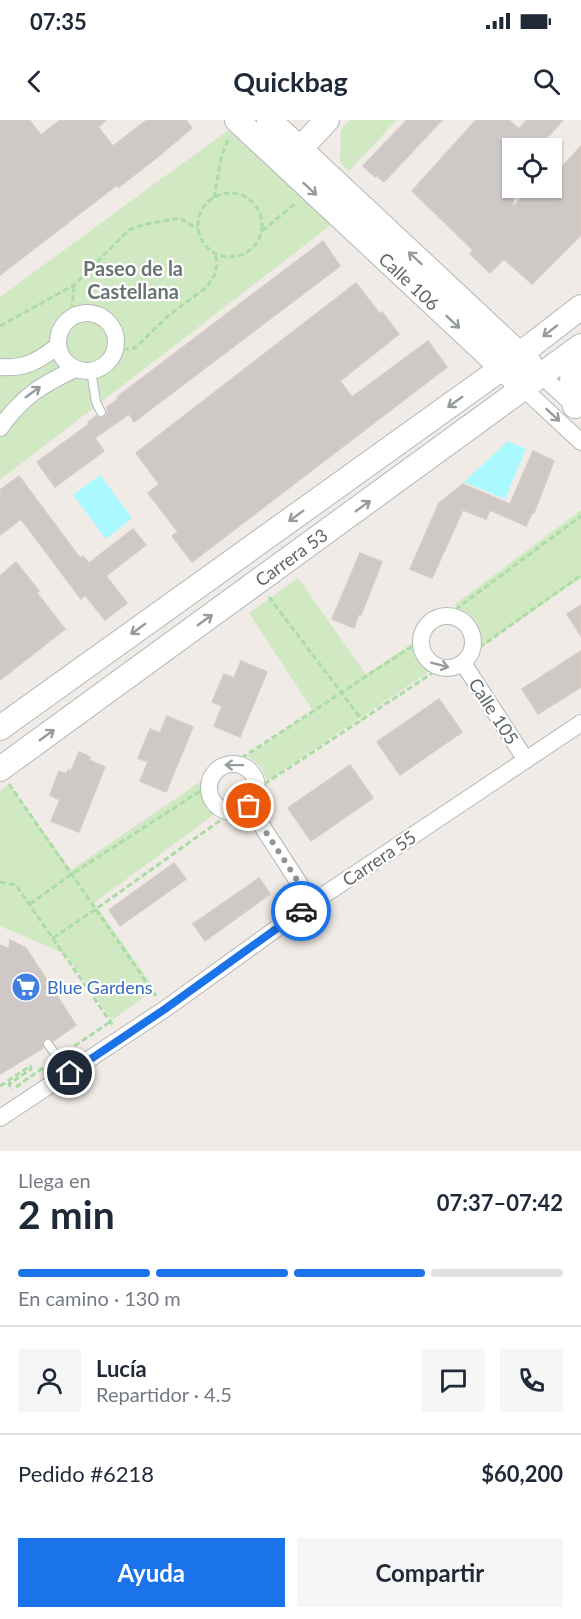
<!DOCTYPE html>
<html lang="es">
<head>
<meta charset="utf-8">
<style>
	body { margin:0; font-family:Lato,sans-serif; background:#f6f6f7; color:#1f2937; height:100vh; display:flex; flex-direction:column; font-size:22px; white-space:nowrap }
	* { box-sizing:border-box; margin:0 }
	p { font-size:20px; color:#747a83 }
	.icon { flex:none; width:33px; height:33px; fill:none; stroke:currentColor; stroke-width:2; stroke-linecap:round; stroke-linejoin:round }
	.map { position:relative; height:1031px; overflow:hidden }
	.side { display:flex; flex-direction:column; background:#fff; flex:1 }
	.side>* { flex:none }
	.fabs { position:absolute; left:502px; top:18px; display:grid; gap:12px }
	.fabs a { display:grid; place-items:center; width:60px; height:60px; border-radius:0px; background:#fff; box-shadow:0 2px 4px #0004; font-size:30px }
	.pin { position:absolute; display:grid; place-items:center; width:51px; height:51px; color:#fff; margin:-26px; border:3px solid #fff; border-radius:50%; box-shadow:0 2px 6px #0007 }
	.courier { position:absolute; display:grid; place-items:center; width:60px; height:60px; margin:-30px; border:4px solid #1a73e8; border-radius:50%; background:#fff; color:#222; box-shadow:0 2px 8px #0007 }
	.headline em { font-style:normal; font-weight:700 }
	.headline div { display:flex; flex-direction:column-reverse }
	.headline { display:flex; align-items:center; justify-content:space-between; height:102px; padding:0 18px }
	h1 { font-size:39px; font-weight:700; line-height:45px }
	.bar { display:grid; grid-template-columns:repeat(4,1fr); gap:9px 6px; align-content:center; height:72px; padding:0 18px }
	.bar i { height:8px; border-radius:4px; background:#e0e1e3 }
	.bar .on { background:#1a73e8 }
	.bar p { grid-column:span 4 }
	.line { display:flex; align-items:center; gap:15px; padding:0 18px; border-top:2px solid #e0e1e3 }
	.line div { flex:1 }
	.round { display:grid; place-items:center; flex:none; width:63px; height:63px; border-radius:0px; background:#f6f6f7 }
	.button { display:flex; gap:12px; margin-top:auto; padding:12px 18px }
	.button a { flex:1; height:69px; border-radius:0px; background:#1a73e8; color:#fff; font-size:24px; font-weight:700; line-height:69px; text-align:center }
	.button a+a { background:#f6f6f7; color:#1f2937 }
	.status { display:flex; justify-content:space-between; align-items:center; height:42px; padding:0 30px; background:#fff; direction:ltr }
	.status svg { height:16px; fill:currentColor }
	header { display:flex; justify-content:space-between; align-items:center; height:78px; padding:0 18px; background:#fff; font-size:27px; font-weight:700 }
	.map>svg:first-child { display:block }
	.green { fill:#d1e9c3 }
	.water { fill:#aaf9ff }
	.building { fill:#cec8c6; stroke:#d6cbc5; stroke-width:1.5 }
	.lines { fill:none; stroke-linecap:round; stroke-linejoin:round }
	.lane-casing { stroke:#b2b8ba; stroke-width:10 }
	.street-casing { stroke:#b2b8ba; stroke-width:18 }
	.secondary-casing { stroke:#b1b8ba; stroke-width:26 }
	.path { stroke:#abdca6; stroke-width:3; stroke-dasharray:6 3; stroke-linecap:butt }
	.lane { stroke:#fff; stroke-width:8 }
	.street { stroke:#fff; stroke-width:16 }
	.secondary { stroke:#fff; stroke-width:24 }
	.oneway { stroke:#969c9d }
	.done { stroke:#919594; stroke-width:6; stroke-dasharray:0 10.8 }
	.route { stroke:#1a73e8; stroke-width:8 }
	.labels { text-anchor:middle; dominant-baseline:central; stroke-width:4.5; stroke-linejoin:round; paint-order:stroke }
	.street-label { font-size:18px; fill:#5e6668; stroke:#fff }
	.shop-label { font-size:18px; fill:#366cbe; stroke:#fff; text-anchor:start }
	.neighbourhood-label { font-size:20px; font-weight:bold; fill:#6a7475; stroke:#fff }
</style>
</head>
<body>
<div class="status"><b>07:35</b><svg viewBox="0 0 49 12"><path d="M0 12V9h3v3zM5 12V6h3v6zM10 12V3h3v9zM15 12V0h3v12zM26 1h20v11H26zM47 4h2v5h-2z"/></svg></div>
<header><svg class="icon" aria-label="back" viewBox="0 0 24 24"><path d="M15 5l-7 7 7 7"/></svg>Quickbag<svg class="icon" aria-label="search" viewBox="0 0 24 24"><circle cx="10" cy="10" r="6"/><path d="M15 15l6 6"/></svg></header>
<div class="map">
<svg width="581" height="1031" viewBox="0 0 581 1031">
	<rect width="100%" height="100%" fill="#f1ebe7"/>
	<g class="green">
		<path d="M350 0H397L349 51 340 42 341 9Z"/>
		<path d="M228 10 335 102 0 360V177Z"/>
		<path d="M581 390V458L481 527C483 502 474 496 454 485Z"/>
		<path d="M298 458 366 554 413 523 416 538 430 551 267 661 261 647 247 636 313 591 249 493Z"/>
		<path d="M200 662C201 675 207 685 216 693L94 783 155 869 112 900 65 834 0 806V671L9 664 71 750Z"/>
	</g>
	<g class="water">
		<path d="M508 321 526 329 505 379 464 362Z"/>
		<path d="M100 355 132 398 106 419 73 375Z"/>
	</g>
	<g class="building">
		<path d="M0 0H29L41 15 60 0H106L98 7 113 26 147 0H186L192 8 159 36 119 67 117 65 0 155Z"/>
		<path d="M407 0H442L384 62 376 55 375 57 363 46Z"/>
		<path d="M476 0H509L519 9 527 0H563L538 28H513V87L527 72 530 75 536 68H552V44L559 50 581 26V115L532 164 504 139 490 153 470 134 473 130 412 71Z"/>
		<path d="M323 121 340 146 134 302 129 294 95 318 104 331 55 367 37 342 89 304 88 302 96 296 100 298 104 297 107 293V287L118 279 117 277Z"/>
		<path d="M356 163 380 194 382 192 399 214 340 261 352 277 428 221 447 247 192 442 172 416 178 412 148 373 159 364 136 333Z"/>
		<path d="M533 331 554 341 534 393H532L526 406 490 390 486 399 463 390 432 458 410 449 439 383 463 364 510 384Z"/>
		<path d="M19 356 80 438 83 436 89 443 133 409 146 425 106 456 127 483 105 500 85 475 81 479 21 399 0 415V370Z"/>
		<path d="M360 433 382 442 361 495 359 494 354 508 332 499Z"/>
		<path d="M16 442 39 471 37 473 65 509 0 560V456Z"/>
		<path d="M581 485V516L567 494Z"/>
		<path d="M581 531V567L538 594 522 569Z"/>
		<path d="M241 541 267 552 240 617 214 606 222 586 212 582 224 554 234 558Z"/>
		<path d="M439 579 462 612 400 655 377 622Z"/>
		<path d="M167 596 193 607 166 672 140 661 148 642 138 638 150 609 160 613Z"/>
		<path d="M79 632 90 637 89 640 105 647 79 712 51 701 60 680 50 675 59 651 66 654 68 650 71 651Z"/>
		<path d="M350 645 373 678 311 721 288 688Z"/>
		<path d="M174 743 186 759 120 806 109 790Z"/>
		<path d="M259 758 270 774 205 821 193 804Z"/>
		<path d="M10 820 26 828 76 905 53 921 50 918 45 919 42 922 43 928 0 954V825L9 829Z"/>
	</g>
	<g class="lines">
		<g class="lane-casing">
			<g id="lane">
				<path d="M91 251 96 282 101 292"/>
				<path d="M48 924 69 953"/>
			</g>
		</g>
		<g class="street-casing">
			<g id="street">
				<circle cx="87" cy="222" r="29"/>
				<path d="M0 247C27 249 37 241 58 226"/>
				<path d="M542 256 576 287"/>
				<path d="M524 269 581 322"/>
				<path d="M0 308C22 277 41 265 75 249"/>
				<circle cx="447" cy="522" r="26"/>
				<path d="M463 543 526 640"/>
				<circle cx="233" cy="668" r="24"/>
				<path d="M249 686 312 783"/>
				<path d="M0 998 165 889 312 783 581 603"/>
			</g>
		</g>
		<g class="secondary-casing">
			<g id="secondary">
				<path id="s1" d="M237 0 514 259"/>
				<path d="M269 0 530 244"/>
				<path d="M293 42 300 29 327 0"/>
				<path d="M575 286C570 264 571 248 581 227"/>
				<path d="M0 608 502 248 581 187"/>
				<path id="s2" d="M0 649 581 226"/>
			</g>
		</g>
		<g class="path">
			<circle cx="230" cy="105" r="32"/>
			<path d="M214 78 221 38 229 18"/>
			<path d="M262 111 297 82"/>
			<path d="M71 199 74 165"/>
			<path d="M0 206 74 165 129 110 146 104 180 98 198 109"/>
			<path d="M114 231 135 228 169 195 207 167 215 154 217 145 215 133"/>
			<path d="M269 477 362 600"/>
			<path d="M448 495 581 396"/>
			<path d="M472 533 581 455"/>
			<path d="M234 643 420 521"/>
			<path d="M9 664 156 876"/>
			<path d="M257 669 440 548"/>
			<path d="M0 762 16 765 114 907"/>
			<path d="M30 784 72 754 208 666"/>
			<path d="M53 818 96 789 232 692"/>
			<path d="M67 931 110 902"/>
			<path d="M0 966 30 946 31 947V949L9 964 12 970"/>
			<path d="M16 967 50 943"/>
		</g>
		<use href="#lane" class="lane"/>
		<use href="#street" class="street"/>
		<use href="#secondary" class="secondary"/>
	</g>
	<defs><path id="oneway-shaft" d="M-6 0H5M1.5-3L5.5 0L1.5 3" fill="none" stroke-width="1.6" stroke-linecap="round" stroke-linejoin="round" transform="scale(1.5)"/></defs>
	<g class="oneway">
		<use href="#oneway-shaft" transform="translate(310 69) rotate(43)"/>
		<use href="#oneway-shaft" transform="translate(415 138) rotate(-137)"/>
		<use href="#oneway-shaft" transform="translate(453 202) rotate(43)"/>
		<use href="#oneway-shaft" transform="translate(550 211) rotate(142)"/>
		<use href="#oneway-shaft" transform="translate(33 272) rotate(-36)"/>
		<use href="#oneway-shaft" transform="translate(455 282) rotate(144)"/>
		<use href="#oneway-shaft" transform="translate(553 295) rotate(43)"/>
		<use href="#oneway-shaft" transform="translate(363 386) rotate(-36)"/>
		<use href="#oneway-shaft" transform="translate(296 396) rotate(144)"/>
		<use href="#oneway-shaft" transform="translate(205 500) rotate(-36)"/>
		<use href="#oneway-shaft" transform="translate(138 509) rotate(144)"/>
		<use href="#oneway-shaft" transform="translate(440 545) rotate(15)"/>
		<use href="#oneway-shaft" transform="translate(47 615) rotate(-36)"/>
		<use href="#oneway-shaft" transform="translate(234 645) rotate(-179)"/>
	</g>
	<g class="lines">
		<path class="done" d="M249 686 312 783 301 791"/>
		<path class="route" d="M70 953 165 889 301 791"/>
	</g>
	<defs>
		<g id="supermarket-disc" transform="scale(1.5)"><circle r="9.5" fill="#3f7fe0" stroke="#fff"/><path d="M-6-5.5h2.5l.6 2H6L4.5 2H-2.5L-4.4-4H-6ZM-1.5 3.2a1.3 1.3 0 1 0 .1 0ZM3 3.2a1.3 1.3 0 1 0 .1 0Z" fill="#fff"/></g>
	</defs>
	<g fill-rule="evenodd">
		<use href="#supermarket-disc" x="26" y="867"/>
	</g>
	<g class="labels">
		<g class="street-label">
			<text stroke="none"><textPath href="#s1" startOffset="236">Calle 106</textPath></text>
			<text stroke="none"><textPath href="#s2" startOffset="360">Carrera 53</textPath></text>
			<text transform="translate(494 591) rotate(57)">Calle 105</text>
			<text transform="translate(379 738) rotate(-34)">Carrera 55</text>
		</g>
		<g class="shop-label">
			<text x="47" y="867">Blue Gardens</text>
		</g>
		<g class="neighbourhood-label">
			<text x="133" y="148">Paseo de la<tspan x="133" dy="23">Castellana</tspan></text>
		</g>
	</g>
</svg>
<div class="fabs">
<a><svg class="icon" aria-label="locate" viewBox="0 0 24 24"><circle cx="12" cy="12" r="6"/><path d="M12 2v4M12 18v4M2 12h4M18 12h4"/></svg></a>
</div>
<div class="pin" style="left:249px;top:686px;background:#ea580c"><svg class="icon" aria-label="bag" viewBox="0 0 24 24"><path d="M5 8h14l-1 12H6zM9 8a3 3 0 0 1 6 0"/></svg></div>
<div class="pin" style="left:70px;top:953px;background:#1f2937"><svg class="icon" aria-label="home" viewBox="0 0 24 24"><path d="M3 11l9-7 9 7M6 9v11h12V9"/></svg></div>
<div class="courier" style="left:301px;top:791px"><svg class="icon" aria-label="car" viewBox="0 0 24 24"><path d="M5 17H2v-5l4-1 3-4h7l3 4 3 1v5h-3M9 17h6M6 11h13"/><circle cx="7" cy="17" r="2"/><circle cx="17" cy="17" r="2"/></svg></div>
</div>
<section class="side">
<div class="headline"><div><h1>2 min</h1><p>Llega en</p></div><em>07:37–07:42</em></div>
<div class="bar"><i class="on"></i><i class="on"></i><i class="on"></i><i></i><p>En camino · 130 m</p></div>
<div class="line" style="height:108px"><a class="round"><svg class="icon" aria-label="person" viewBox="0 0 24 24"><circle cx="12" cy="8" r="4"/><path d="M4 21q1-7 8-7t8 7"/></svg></a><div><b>Lucía</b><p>Repartidor · 4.5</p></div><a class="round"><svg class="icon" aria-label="chat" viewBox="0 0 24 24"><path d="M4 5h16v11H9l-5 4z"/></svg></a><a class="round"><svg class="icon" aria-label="phone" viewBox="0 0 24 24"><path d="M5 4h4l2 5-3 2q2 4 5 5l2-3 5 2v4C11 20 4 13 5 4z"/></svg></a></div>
<div class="line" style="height:78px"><div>Pedido #6218</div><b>$60,200</b></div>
<div class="button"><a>Ayuda</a><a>Compartir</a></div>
</section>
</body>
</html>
